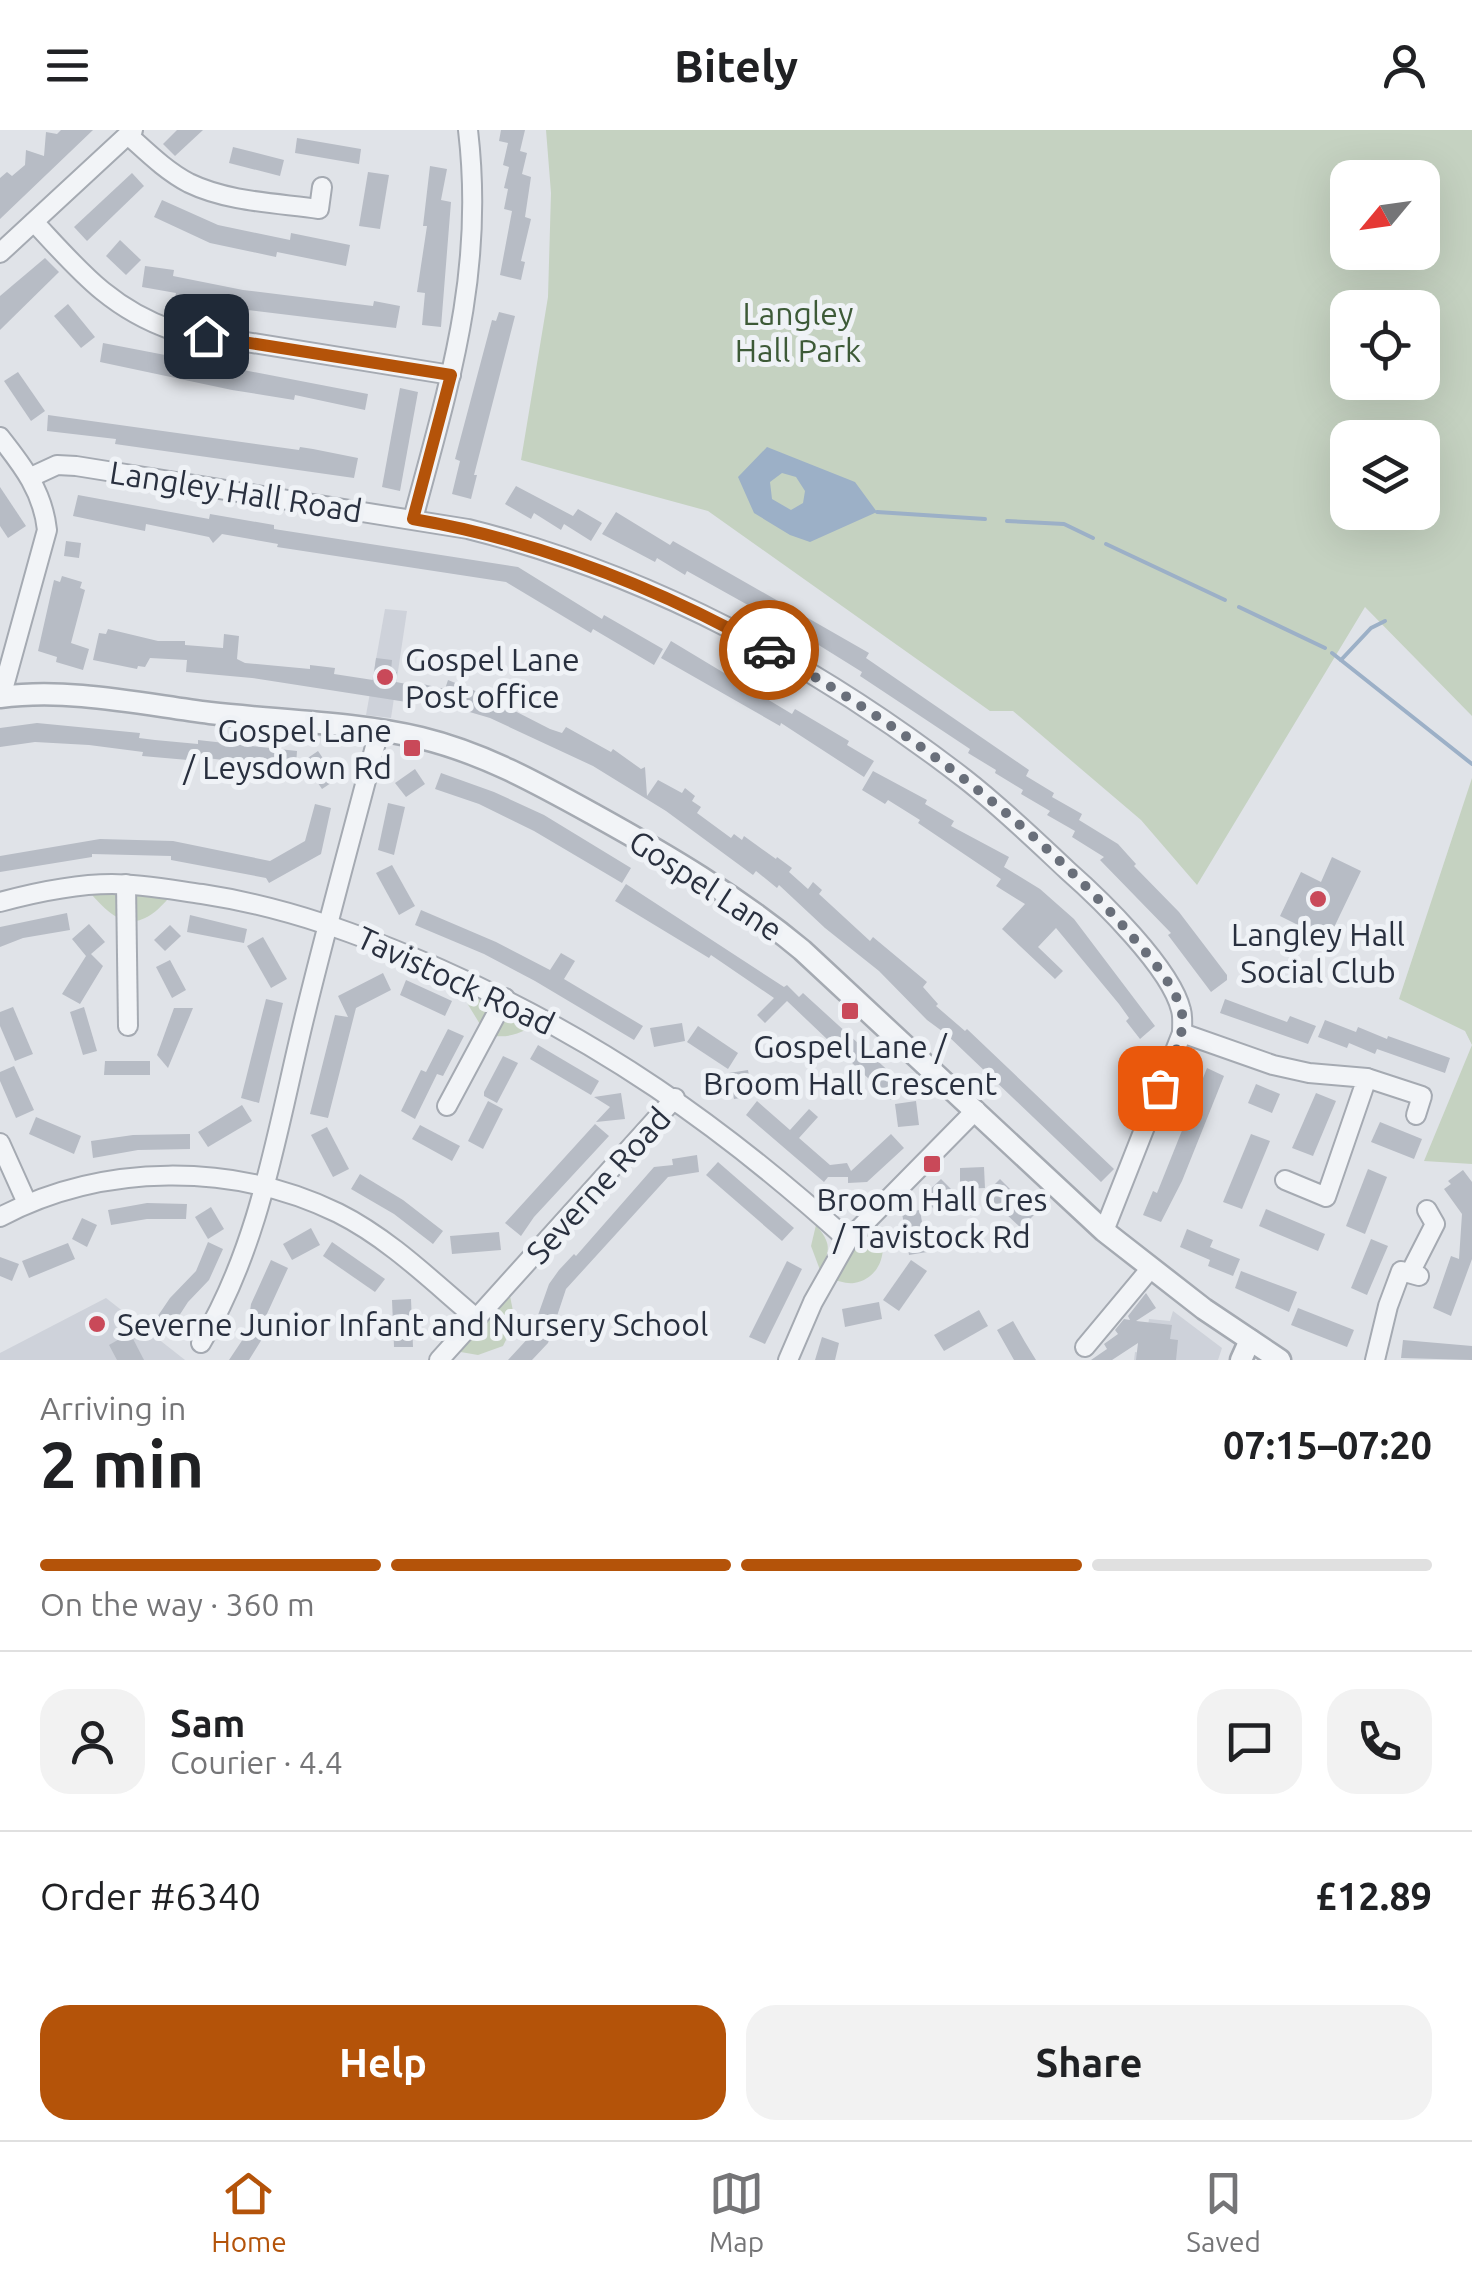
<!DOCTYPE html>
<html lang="en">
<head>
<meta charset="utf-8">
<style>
	body { margin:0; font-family:Ubuntu,sans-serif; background:#f2f2f2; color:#202124; height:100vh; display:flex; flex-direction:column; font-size:38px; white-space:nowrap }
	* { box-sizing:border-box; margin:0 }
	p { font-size:32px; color:#757577 }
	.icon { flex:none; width:55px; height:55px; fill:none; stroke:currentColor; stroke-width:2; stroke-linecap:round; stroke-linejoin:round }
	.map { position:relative; height:1230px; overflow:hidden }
	.panel { display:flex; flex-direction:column; background:#fff; flex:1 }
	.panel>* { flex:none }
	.needle { width:65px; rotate:241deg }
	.controls { position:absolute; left:1330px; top:30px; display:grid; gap:20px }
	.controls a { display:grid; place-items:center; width:110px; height:110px; border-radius:20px; background:#fff; box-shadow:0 10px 40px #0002; font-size:50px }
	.pin { position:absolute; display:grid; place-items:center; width:85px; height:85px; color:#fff; margin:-42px; border-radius:20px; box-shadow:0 5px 15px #0006 }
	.courier { position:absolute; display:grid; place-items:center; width:100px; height:100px; margin:-50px; border:8px solid #b45309; border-radius:50%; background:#fff; color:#222; box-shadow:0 2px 12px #0007 }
	.headline em { font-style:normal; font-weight:700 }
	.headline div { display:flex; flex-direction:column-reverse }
	.headline { display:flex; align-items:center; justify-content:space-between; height:170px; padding:0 40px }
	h1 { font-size:65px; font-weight:700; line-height:75px }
	.bar { display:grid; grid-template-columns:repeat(4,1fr); gap:15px 10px; align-content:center; height:120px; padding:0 40px }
	.bar i { height:12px; border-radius:8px; background:#e0e0e0 }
	.bar .selected { background:#b45309 }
	.bar p { grid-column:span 4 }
	.line { display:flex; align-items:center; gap:25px; padding:0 40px; border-top:2px solid #e0e0e0 }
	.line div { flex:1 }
	.round { display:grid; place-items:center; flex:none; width:105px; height:105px; border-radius:30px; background:#f2f2f2 }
	.button { display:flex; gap:20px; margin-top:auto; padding:20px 40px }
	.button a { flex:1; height:115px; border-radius:30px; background:#b45309; color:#fff; font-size:40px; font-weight:700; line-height:115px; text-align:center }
	.button a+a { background:#f2f2f2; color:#202124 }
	header { display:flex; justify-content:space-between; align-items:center; height:130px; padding:0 40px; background:#fff; font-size:45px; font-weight:700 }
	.tabs { display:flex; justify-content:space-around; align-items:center; height:140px; border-top:2px solid #e0e0e0; background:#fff; font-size:28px; color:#757577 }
	.tabs a { display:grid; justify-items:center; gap:5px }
	.tabs .selected { color:#b45309 }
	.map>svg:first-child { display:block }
	.built { fill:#ced2da }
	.green { fill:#c5d2c1; fill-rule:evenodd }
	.water { fill:#9cb0c7; fill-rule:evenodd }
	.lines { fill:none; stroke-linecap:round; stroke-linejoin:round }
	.stream { stroke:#9cb0c7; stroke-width:4 }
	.building { fill:#b7bcc5 }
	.minor-casing { stroke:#a5aab2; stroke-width:22 }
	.tertiary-casing { stroke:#a5aab2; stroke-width:25 }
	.minor { stroke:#f2f4f7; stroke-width:18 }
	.tertiary { stroke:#f2f4f7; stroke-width:20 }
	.done { stroke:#696f7a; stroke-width:10; stroke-dasharray:0 18 }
	.route { stroke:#b45309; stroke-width:12 }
	.poi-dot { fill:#c94959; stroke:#eff2f6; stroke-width:4 }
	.labels { text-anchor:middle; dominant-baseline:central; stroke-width:10; stroke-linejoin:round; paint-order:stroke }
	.park-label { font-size:32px; fill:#3d5a37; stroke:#eff2f6 }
	.street-label { font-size:32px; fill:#29303f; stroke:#eff2f6 }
	.poi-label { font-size:32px; fill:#29303f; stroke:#eff2f6 }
</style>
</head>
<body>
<header><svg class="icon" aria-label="menu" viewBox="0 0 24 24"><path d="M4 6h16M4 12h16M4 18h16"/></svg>Bitely<svg class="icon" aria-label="person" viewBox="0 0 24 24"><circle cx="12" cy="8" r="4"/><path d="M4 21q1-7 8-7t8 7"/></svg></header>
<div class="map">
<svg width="1472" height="1230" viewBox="0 0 1472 1230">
	<rect width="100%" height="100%" fill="#e0e3e8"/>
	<g class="built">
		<path d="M385 479 407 481 391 588 366 585Z"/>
		<path d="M106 1168 185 1230H0V1223Z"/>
		<path d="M1173 1181 1222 1218 1218 1230H1134L1135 1222 1144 1223 1149 1189 1170 1191Z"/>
	</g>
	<g class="green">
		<path d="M546 0H1472V586L1365 477 1197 755 1141 690 1013 581H990L708 381 521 330 548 167 551 63ZM1348 48H1422V122H1348ZM1348 178H1422V252H1348ZM1348 308H1422V382H1348Z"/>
		<path d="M1472 648V1034L1424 1031 1472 915 1465 901 1399 869Z"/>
		<path d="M84 755 175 760C139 808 116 796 84 755Z"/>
		<path d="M465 851 545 890C524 901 509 911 486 904L467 873Z"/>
		<path d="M875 1092C890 1113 884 1148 854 1153 846 1154 838 1151 829 1148Z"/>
		<path d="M816 1095C831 1113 831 1120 820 1140L811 1116Z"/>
		<path d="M508 1155 515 1192 503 1216 478 1225 449 1220Z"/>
	</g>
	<path class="water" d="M767 317 855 352 877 382 810 412 790 405 754 383 738 347ZM782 343 796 347 805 361 803 373 791 380 772 369 770 352Z"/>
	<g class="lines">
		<g class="stream">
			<path d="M877 382 985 389"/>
			<path d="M1007 391 1064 394 1093 408"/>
			<path d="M1106 414 1225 470"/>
			<path d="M1239 477 1325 518"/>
			<path d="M1332 523 1472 634"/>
			<path d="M1341 530 1371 498 1385 491"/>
		</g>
	</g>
	<g class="building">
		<path d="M61 0H93L0 89V48L7 42 12 46 25 35 26 20 44 26 46 2 57 4Z"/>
		<path d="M177 0H203L175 26 163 14Z"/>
		<path d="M501 0H525L520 21 527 23 522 44 531 47 525 87 531 89 521 131 525 132 521 150 500 145 512 81 504 79 508 59 504 58 509 37 503 35 508 13 499 11Z"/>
		<path d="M297 8 361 19 359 34 295 23Z"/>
		<path d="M233 17 284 30 280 46 229 33Z"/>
		<path d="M430 36 447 39 441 70 451 72 441 197 422 195 425 163 417 162 427 96H423Z"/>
		<path d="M368 42 389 45 380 99 359 96Z"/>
		<path d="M132 43 144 56 87 111 74 97Z"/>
		<path d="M162 70 218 95 290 110 291 103 350 115 346 136 277 122 276 127 210 113 154 87Z"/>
		<path d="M120 110 141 130 126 145 106 126Z"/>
		<path d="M45 128 59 142 0 200V166Z"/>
		<path d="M145 136 174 140 173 146 243 160 373 176 374 171 400 176 396 198 174 171 176 163 142 157Z"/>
		<path d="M68 174 95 207 81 218 54 186Z"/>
		<path d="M499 182 515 186 474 345H477L471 369 452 364 460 331 455 329 492 190 496 191Z"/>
		<path d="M103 213 368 264 365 280 295 265 294 270 232 260 100 232Z"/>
		<path d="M18 242 45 281 31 291 4 251Z"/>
		<path d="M400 258 418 262 400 361 382 357Z"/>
		<path d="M48 285 299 320 300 317 313 319 358 328 354 348 115 314 116 309 47 301Z"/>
		<path d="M516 356 573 386 578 379 602 393 591 411 564 394 561 400 534 383 531 389 505 374Z"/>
		<path d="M0 357 26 396 8 408 0 396Z"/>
		<path d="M78 365 209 389 210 384 274 395V399L518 437 602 489 604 485 663 519 654 535 593 499 591 503 506 452 277 417 278 414 222 404 213 413 209 407 146 394 145 401 73 386Z"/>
		<path d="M616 382 670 415 673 411 869 523 866 528 1029 640 1026 646 1054 663 1052 667 1082 684 1079 690 1118 714 1136 734 1134 736 1179 782 1227 845V850L1211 862 1168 805 1171 803 1100 730 1104 727 1072 707 1075 701 1047 685 1050 681 1021 664 1023 660 995 643 996 640 968 623 970 619 860 546 862 542 809 509 687 441 685 445 657 428 655 432 602 404Z"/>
		<path d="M66 411 81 413 79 428 64 426Z"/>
		<path d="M62 446 82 452 80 458 85 460 71 513 89 519 83 540 56 532 57 527 38 521 54 450 60 452Z"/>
		<path d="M108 499 158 511H185V515L223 518 224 504 239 506 237 529 245 533 310 539V535L335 538 334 544 373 550 376 528 392 530 391 541 397 542 396 552 417 556 418 553 445 559 448 550 498 570 497 572 550 599 562 603 566 597 611 622 613 619 641 639 645 637 647 666 658 650 682 663 685 658 695 666 692 671 701 677 697 683 731 708 734 704 742 710 744 706 776 729 777 727 792 738 789 742 808 759 813 752 822 760 819 764 870 811 873 807 927 852 923 857 938 874 936 876 965 901 967 899 1114 1039 1101 1052 946 904 927 890 879 841 825 798 779 755 777 758 756 741 753 745 666 681 593 636 490 588 439 573 413 568V573L252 548 186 542 187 530 150 528 145 537 138 536 137 539 93 530 99 503 106 504Z"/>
		<path d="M671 511 792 584 795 579 849 611 847 615 874 631 864 647 781 593 780 596 661 528Z"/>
		<path d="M37 593 140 603 139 608 155 610 198 614V610L297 621 296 636 318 621 337 649 322 659 309 640 189 626 188 630 142 626 143 622 89 615 35 612 0 617V598Z"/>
		<path d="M415 639 425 654 406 667 395 653Z"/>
		<path d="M873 641 927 670 925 674 954 691 951 696 1009 727 1004 737 1040 759 1074 789 1155 896 1140 909 1126 891 1129 888 1119 874 1056 798 1038 817 1063 841 1055 849 1002 799 1025 774 996 756 1001 749 918 693 920 690 888 670 885 674 862 660Z"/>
		<path d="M441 643 494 662 544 685 631 738 622 753 534 701 479 674 435 659Z"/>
		<path d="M388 673 405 677 394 725 378 720Z"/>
		<path d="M315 674 331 678 321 724 269 753 266 748 171 730V726L92 724V727L0 742V726L100 709 173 711 270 731 305 711Z"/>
		<path d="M1332 727 1361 741 1328 810 1280 786 1301 742 1321 752Z"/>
		<path d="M392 735 415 776 399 785 376 743Z"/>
		<path d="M626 754 784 857 787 855 799 867 803 863 905 956 891 970 787 871 765 893 757 885 774 868 711 825 709 828 615 771Z"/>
		<path d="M421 780 496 812 550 840 561 823 575 831 564 849 643 896 634 910 535 851 484 824 415 795Z"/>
		<path d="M67 783 70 800 23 808 0 817V797Z"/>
		<path d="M190 785 247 799 244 813 187 802Z"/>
		<path d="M89 794 105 812 91 824 103 836 80 874 62 864 86 826 72 809Z"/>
		<path d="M170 795 181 806 165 821 154 810Z"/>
		<path d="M263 807 287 849 271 858 247 816Z"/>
		<path d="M170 830 186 860 172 868 156 837Z"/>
		<path d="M383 843 391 860 356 878 328 988 310 984 335 885 348 887 338 866Z"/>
		<path d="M406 850 452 871 445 886 400 865Z"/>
		<path d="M266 869 283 873 259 973 241 968Z"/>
		<path d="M1225 869 1287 892 1290 886 1316 896 1308 914 1220 883Z"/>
		<path d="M13 877 33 924 15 931 0 896V882Z"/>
		<path d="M84 877 97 921 83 925 70 882Z"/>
		<path d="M174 878H193L168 938 157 925Z"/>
		<path d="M1325 890 1356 902 1358 897 1387 909 1388 906 1450 928 1445 943 1377 919 1375 924 1349 913 1347 918 1318 907Z"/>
		<path d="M682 893 685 911 654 917 650 898Z"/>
		<path d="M698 896 738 923 728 939 687 912Z"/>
		<path d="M448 899 464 906 443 946 437 944 415 989 401 981 421 940 426 942Z"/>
		<path d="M538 915 599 951 591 965 530 929Z"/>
		<path d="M503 926 518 933 497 973 484 966V962Z"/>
		<path d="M105 931H150V945H104Z"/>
		<path d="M14 936 34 980 16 988 0 951V942Z"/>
		<path d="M1207 938 1224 946 1182 1051 1161 1092 1143 1085 1153 1061 1157 1063Z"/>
		<path d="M748 940 753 966 734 969 729 943Z"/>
		<path d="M1256 954 1280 964 1272 983 1248 973Z"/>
		<path d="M621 963 625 989 596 992 610 977 594 967Z"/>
		<path d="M1316 963 1336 971 1313 1026 1292 1018Z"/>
		<path d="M488 971 503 979 483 1019 468 1011Z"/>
		<path d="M757 971 790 1000 809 979 818 987 799 1008 830 1035 847 1033 851 1041 891 1004 904 1018 867 1052 848 1053V1047H828L824 1052 746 985Z"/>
		<path d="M916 971 919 995 898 997 895 974Z"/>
		<path d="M242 975 252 991 208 1017 198 1002Z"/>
		<path d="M36 987 81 1006 74 1024 29 1004Z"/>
		<path d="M1380 992 1422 1009 1414 1029 1371 1012Z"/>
		<path d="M595 994 609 1006 534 1087 521 1106 505 1093Z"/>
		<path d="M420 995 460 1016 452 1031 412 1009Z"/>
		<path d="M327 997 349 1039 333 1047 311 1005Z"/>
		<path d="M190 1004V1019L138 1020 93 1028 91 1011 133 1005Z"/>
		<path d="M1251 1004 1270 1011 1242 1079 1223 1072Z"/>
		<path d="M697 1025 699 1042 668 1047 566 1159 548 1213 532 1230H508L531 1205 549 1154 559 1140 574 1124 576 1126 654 1037 673 1035 672 1029Z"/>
		<path d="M718 1032 794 1098 782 1111 706 1045Z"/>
		<path d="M984 1037 985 1058 960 1059V1038Z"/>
		<path d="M1368 1039 1387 1047 1365 1104 1346 1096Z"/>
		<path d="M1463 1040 1472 1052V1129L1451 1186 1433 1178 1451 1126 1459 1129 1462 1084 1444 1059 1451 1054 1448 1051Z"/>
		<path d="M360 1044 403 1070 443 1101 433 1114 394 1084 351 1059Z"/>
		<path d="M941 1049 954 1062 935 1080 922 1067Z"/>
		<path d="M1000 1049 1035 1084 1021 1098 985 1064Z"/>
		<path d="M147 1073 187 1074 186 1089H147L111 1095 108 1080Z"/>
		<path d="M211 1077 224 1099 208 1109 195 1087Z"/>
		<path d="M1266 1079 1325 1104 1318 1121 1259 1096Z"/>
		<path d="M920 1080 927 1122 909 1125 902 1083Z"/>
		<path d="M82 1088 97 1095 87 1117 72 1109Z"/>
		<path d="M311 1098 320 1115 292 1130 283 1114Z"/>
		<path d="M1187 1099 1213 1110 1210 1117 1240 1129 1233 1146 1208 1136 1210 1130 1180 1117Z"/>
		<path d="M499 1102 501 1120 452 1124 450 1106Z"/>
		<path d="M1371 1109 1388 1116 1367 1165 1351 1158Z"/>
		<path d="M208 1112 223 1119 209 1150 188 1172 164 1209 149 1199 170 1168 196 1141Z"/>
		<path d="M332 1112 385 1149 375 1162 323 1126Z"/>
		<path d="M68 1113 75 1129 29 1148 22 1131Z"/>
		<path d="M0 1127 19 1134 12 1151 0 1146Z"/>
		<path d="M271 1130 288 1138 266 1186 262 1209 249 1230H229L247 1203 251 1174Z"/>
		<path d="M911 1130 927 1141 899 1181 883 1170Z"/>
		<path d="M787 1131 802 1139 765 1214 749 1207Z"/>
		<path d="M1241 1141 1297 1162 1289 1182 1235 1158Z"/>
		<path d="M1146 1163 1156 1178 1136 1191 1172 1195 1170 1209 1178 1210 1176 1230H1136L1138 1213 1112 1230H1091L1107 1219 1104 1214 1118 1204 1115 1200 1124 1189 1130 1190 1128 1186Z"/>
		<path d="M411 1169 413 1217H394L392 1170Z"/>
		<path d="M879 1172 882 1189 845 1197 842 1179Z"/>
		<path d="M1298 1178 1354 1200 1347 1217 1291 1195Z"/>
		<path d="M979 1180 988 1196 944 1221 934 1205Z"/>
		<path d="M1013 1191 1025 1212 1036 1230H1014L997 1200Z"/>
		<path d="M130 1203 144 1230H117L109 1215Z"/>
		<path d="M822 1207 839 1213 835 1230H815Z"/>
		<path d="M1403 1210 1472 1216V1230L1401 1228Z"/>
	</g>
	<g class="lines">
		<g class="minor-casing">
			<g id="minor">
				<path d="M128 5C147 22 166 41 189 53 228 72 277 73 319 79L322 57"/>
				<path d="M34 92C78 139 109 178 172 200L451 245"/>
				<path d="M0 123 133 0"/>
				<path d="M0 307C23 336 43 362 47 400L1 567"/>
				<path d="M31 347 57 335 76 336 468 399C649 444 818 535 965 649 1001 677 1034 709 1067 740 1100 769 1171 838 1181 880 1183 887 1182 895 1182 903L1104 1101"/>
				<path d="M413 389C449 254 485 143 468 0"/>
				<path d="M126 754 128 896"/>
				<path d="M0 772C37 762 74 754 112 754 142 754 173 760 202 764 287 777 362 805 440 839 598 909 721 995 848 1110"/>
				<path d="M1182 903 1273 935 1309 943 1367 948 1326 1067 1285 1050"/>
				<path d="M1367 948 1422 966 1416 985"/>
				<path d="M447 976 505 868"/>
				<path d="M0 1013 27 1073"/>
				<path d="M0 1087C103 1033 233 1032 338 1083 390 1109 433 1152 477 1189"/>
				<path d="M1410 1143 1435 1094 1427 1080"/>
				<path d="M201 1213C262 1112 278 993 306 881 329 787 355 694 379 601"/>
				<path d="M1085 1217 1151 1138"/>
				<path d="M439 1230 675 968"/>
				<path d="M788 1230 813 1172 848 1110 976 980"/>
				<path d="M1375 1230 1388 1176 1401 1141 1419 1146"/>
			</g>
		</g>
		<g class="tertiary-casing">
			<g id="tertiary">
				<path d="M0 567C71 558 140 574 210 583 280 591 353 592 421 608 483 623 537 653 593 684 667 725 737 766 802 820L1104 1101 1204 1179 1280 1230"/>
				<path d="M1241 1230 1250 1210"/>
			</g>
		</g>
		<use href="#minor" class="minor"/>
		<use href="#tertiary" class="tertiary"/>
	</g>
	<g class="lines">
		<path class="done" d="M769 520C899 594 1024 685 1124 797 1144 821 1171 848 1181 879 1188 904 1169 935 1160 958"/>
		<path class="route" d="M206 206 451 245 413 389C540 411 657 457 769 520"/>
	</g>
	<g class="poi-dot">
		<circle cx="385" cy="547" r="10"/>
		<rect x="402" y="608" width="20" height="20" rx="5"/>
		<circle cx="1318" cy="769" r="10"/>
		<rect x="840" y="871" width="20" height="20" rx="5"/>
		<rect x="922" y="1024" width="20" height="20" rx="5"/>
		<circle cx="97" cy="1194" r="10"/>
	</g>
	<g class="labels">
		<g class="park-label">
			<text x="798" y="183">Langley<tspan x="798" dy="37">Hall Park</tspan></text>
		</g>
		<g class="street-label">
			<text transform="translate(236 361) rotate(9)">Langley Hall Road</text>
			<text transform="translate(706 755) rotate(33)">Gospel Lane</text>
			<text transform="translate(456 850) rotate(25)">Tavistock Road</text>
			<text transform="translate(598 1055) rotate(-48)">Severne Road</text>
		</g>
		<g class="poi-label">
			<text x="405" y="529" text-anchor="start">Gospel Lane<tspan x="405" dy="37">Post office</tspan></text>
			<text x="392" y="600" text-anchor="end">Gospel Lane<tspan x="392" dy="37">/ Leysdown Rd</tspan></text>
			<text x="1318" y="804">Langley Hall<tspan x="1318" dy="37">Social Club</tspan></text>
			<text x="850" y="916">Gospel Lane /<tspan x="850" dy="37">Broom Hall Crescent</tspan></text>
			<text x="932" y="1069">Broom Hall Cres<tspan x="932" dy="37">/ Tavistock Rd</tspan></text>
			<text x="117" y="1194" text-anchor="start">Severne Junior Infant and Nursery School</text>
		</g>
	</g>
</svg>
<div class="controls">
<a><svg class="needle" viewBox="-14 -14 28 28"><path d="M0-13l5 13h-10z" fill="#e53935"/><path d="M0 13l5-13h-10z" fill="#757577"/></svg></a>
<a><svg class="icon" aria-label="locate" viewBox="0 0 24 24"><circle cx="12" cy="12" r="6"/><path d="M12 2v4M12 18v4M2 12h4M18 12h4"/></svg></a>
<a><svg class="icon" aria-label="layers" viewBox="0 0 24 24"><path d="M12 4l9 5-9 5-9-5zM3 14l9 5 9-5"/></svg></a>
</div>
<div class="pin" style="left:1160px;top:958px;background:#ea580c"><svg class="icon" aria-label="bag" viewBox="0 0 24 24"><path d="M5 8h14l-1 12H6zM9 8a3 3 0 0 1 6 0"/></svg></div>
<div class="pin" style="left:206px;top:206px;background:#1f2937"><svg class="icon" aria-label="home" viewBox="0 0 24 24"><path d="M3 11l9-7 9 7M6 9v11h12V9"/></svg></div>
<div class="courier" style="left:769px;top:520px"><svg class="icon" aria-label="car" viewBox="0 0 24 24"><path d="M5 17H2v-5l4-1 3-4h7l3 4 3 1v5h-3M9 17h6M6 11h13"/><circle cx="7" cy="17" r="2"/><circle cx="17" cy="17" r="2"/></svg></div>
</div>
<section class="panel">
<div class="headline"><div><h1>2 min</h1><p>Arriving in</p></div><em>07:15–07:20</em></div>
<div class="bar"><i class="selected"></i><i class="selected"></i><i class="selected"></i><i></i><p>On the way · 360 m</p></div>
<div class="line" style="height:180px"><a class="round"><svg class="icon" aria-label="person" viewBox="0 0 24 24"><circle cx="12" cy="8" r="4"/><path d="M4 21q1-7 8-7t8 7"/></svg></a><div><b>Sam</b><p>Courier · 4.4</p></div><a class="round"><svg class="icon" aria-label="chat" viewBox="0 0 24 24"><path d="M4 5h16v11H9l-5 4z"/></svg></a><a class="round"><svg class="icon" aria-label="phone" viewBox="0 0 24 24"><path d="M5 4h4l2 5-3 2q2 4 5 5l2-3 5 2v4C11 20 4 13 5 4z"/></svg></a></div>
<div class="line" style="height:130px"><div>Order #6340</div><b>£12.89</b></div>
<div class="button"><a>Help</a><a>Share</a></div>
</section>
<nav class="tabs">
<a class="selected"><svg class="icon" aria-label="home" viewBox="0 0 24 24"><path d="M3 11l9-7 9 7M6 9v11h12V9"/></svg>Home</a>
<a><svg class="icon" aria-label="map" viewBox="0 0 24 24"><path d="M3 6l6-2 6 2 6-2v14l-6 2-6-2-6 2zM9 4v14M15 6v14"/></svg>Map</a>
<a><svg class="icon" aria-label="saved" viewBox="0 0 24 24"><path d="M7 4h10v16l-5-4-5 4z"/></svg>Saved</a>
</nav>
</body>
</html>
